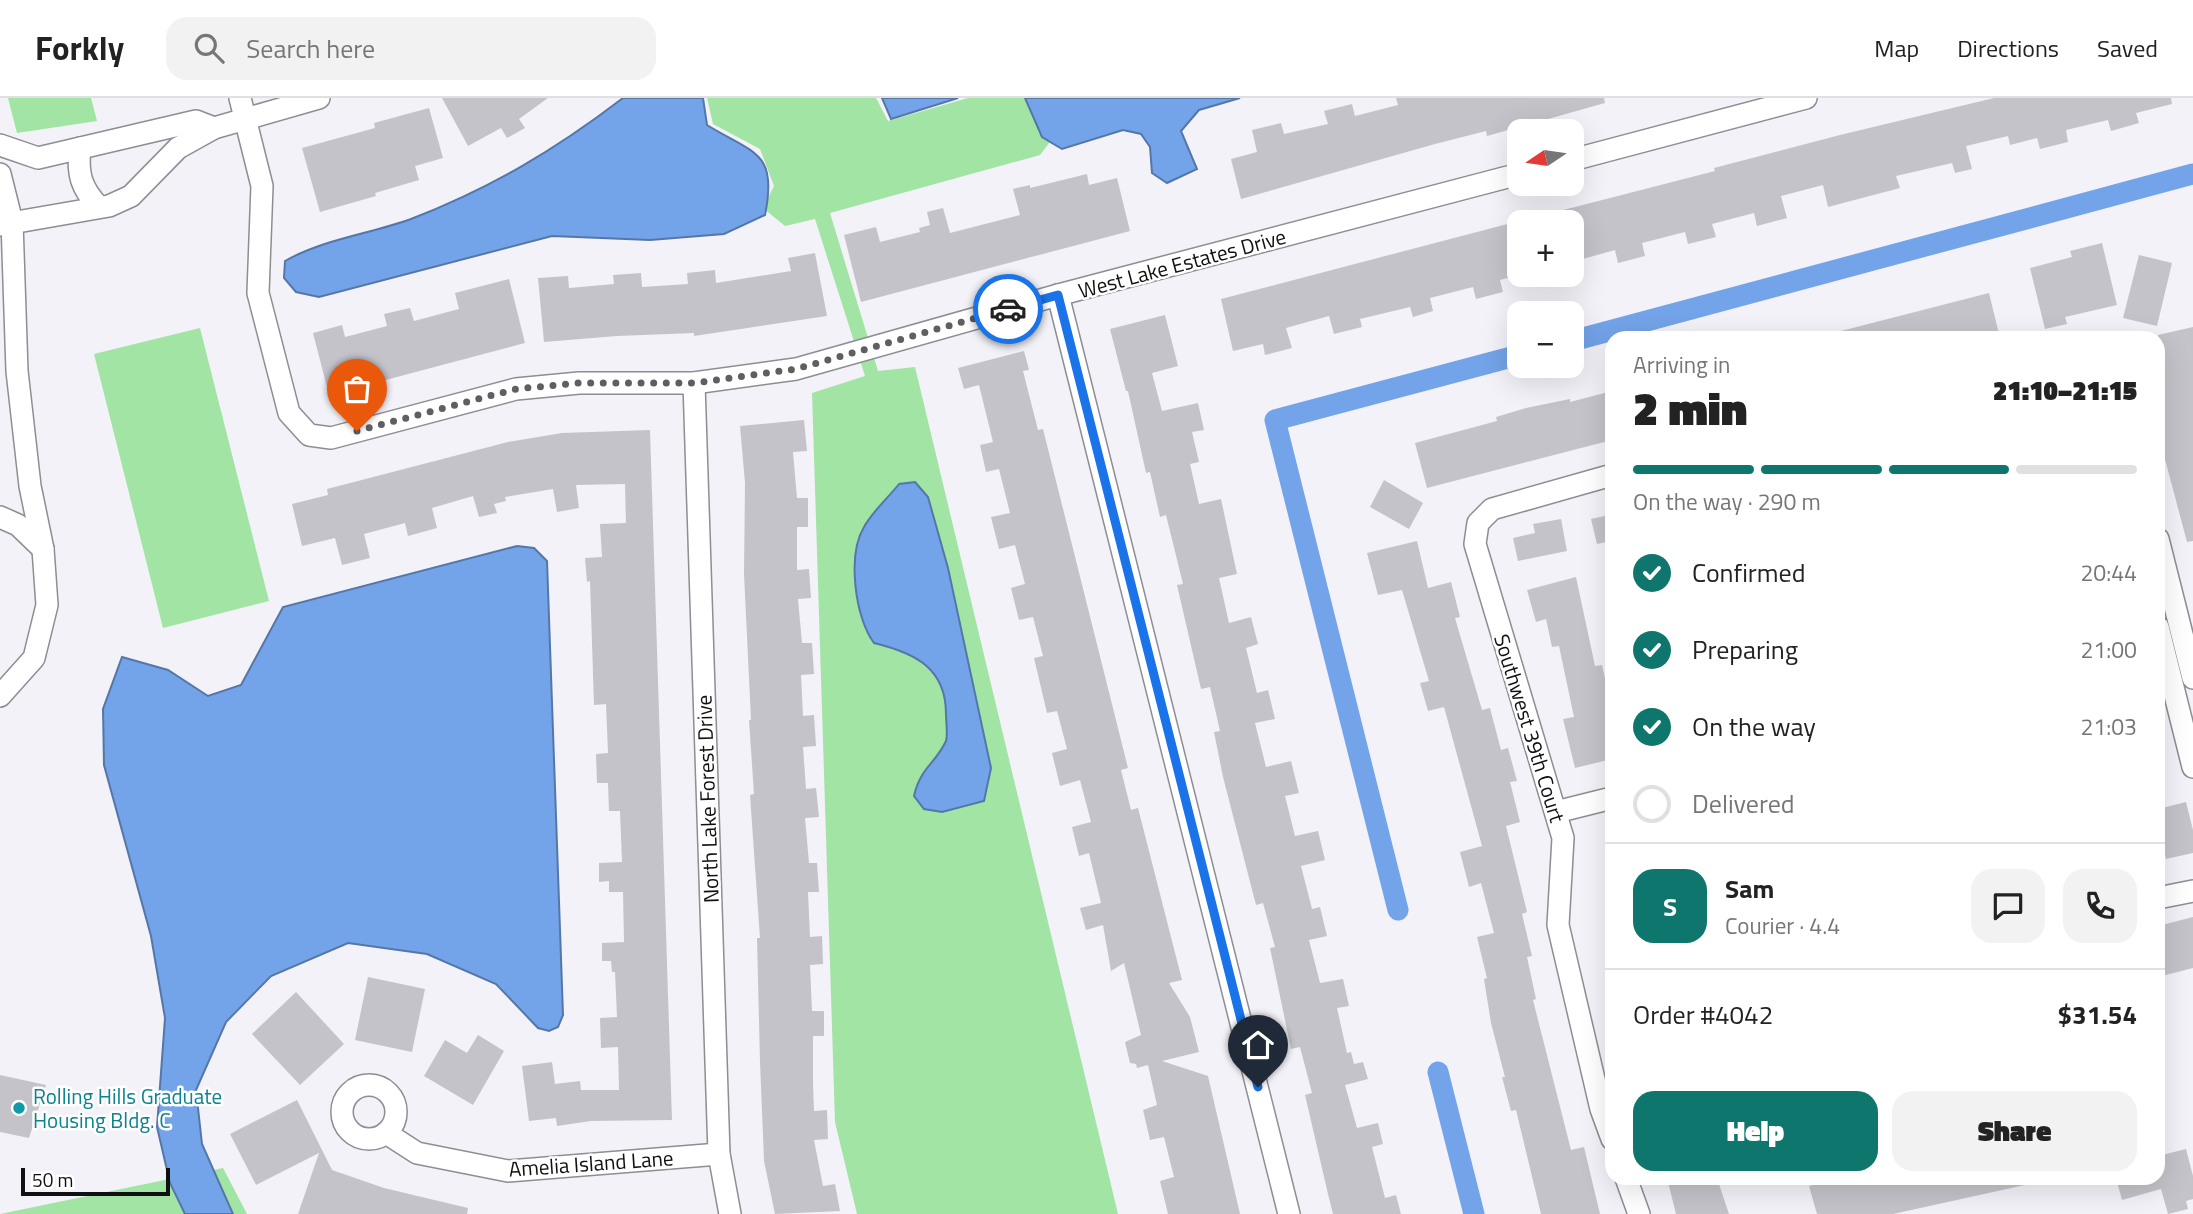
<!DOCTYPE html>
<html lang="en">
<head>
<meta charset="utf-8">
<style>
	body { margin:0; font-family:"Titillium Web",sans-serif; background:#f2f2f2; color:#222; height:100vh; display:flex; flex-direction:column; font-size:26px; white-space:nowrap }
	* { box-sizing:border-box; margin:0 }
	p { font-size:23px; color:#767676 }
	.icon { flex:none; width:38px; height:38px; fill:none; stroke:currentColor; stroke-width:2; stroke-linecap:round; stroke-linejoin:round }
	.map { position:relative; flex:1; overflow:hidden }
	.drawer { position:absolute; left:1605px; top:233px; width:560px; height:854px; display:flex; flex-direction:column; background:#fff; border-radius:21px; box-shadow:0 7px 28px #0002 }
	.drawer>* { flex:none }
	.needle { width:46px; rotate:257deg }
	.fabs { position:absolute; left:1507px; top:21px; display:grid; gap:14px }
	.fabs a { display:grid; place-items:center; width:77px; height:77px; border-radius:14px; background:#fff; box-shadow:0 7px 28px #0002; font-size:35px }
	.scale { position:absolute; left:21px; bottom:18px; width:149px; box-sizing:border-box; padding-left:7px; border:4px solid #101012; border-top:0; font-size:19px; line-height:24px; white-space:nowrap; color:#101012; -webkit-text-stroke:5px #fff; paint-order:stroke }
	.pin { position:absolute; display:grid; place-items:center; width:60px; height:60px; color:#fff; margin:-72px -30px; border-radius:50% 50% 50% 0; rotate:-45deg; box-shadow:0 0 7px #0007 }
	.pin .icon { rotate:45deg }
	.courier { position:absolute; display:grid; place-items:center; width:70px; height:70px; margin:-35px; border:5px solid #1a73e8; border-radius:50%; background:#fff; color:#222; box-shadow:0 2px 9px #0007 }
	.head em { font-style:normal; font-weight:800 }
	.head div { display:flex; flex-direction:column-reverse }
	.head { display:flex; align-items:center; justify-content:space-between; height:119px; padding:0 28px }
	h1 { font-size:46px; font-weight:800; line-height:52px }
	.bar { display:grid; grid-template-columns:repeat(4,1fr); gap:10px 7px; align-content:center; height:84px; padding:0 28px }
	.bar i { height:9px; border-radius:5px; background:#e0e0e0 }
	.bar .current { background:#0f766e }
	.bar p { grid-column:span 4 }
	.line { display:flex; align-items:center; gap:18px; padding:0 28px; border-top:2px solid #e0e0e0 }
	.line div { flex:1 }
	.round { display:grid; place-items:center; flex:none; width:74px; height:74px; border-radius:21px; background:#f2f2f2 }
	ol { padding:0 28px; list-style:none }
	li { display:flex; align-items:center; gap:21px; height:77px }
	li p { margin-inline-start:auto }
	li .icon { padding:7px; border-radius:50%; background:#0f766e; color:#fff; stroke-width:4 }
	li:last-child { color:#767676 }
	li i { width:38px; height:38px; border:4px solid #e0e0e0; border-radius:50% }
	.cta { display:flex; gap:14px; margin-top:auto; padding:14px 28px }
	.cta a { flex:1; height:80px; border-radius:21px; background:#0f766e; color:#fff; font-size:28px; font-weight:800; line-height:80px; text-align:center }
	.cta a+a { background:#f2f2f2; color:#222 }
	header { display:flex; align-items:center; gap:42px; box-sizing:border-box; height:98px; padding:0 35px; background:#fff; border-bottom:2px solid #e0e0e0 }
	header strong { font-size:33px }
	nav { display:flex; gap:38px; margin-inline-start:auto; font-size:24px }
	.search { width:490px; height:63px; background:#f2f2f2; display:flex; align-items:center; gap:18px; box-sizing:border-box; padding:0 24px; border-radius:21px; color:#767676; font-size:26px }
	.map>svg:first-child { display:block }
	.green { fill:#a1e4a4 }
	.water { fill:#73a3e8; stroke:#5577a8; stroke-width:2 }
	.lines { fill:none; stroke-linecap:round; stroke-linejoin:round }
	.canal { stroke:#73a3e8; stroke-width:21 }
	.building { fill:#c3c3c9 }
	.minor-casing { stroke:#8d8d93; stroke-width:24 }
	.minor { stroke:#fff; stroke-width:21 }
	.done { stroke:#5f5f62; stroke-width:7; stroke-dasharray:0 12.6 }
	.route { stroke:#1a73e8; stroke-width:9 }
	.culture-dot { fill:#0f9aa8; stroke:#fff; stroke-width:2.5 }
	.labels { text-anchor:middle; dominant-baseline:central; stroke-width:5; stroke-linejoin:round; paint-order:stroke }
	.street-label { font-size:21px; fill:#101012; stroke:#fff }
	.culture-label { font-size:21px; fill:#0d838f; stroke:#fff; text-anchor:start }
</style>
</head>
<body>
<header>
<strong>Forkly</strong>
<div class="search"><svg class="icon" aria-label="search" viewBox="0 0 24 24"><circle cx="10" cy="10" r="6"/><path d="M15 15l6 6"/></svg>Search here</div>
<nav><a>Map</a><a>Directions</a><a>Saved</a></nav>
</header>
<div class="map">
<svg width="2193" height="1116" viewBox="0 0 2193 1116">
	<rect width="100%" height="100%" fill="#f2f2f8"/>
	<g class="green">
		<path d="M8 0H91L97 23 17 35Z"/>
		<path d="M707 0H876L888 23 968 0H1214L1052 41 1040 57 830 115 878 273 915 269 1118 1116H857L835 1024 812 295 865 278 815 121 785 128 763 110 774 88 760 51 713 26Z"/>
		<path d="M200 230 269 503 163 530 94 256Z"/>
		<path d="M223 1070 247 1116H0Z"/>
	</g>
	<g class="water">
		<path d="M623 0H703L707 27C754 56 778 53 765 117L724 136 650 142 552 138 319 199 296 194 284 180 285 163C324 141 370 136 411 121 491 90 555 52 623 0Z"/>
		<path d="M882 0H958L891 21Z"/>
		<path d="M1025 0H1240L1199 12 1181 33 1197 71 1167 85 1152 75 1150 49 1141 36 1123 32 1062 51 1042 39Z"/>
		<path d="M915 384 928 399 948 470 991 670 984 703 942 714 924 711 914 698C920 670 936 665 946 643 948 636 946 624 946 616 946 570 915 555 874 545 855 520 847 457 864 429 872 414 888 400 899 386Z"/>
		<path d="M517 448 534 450 547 463 563 917 558 929 549 933 538 930 496 886 427 856 348 845 271 878 226 924 196 992 202 1046 233 1116H185L170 1085 157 1029 165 920 151 838 104 667 103 611 122 559 168 572 208 598 241 587 283 509Z"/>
	</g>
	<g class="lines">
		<g class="canal">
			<path d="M1572 243 2193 76"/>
			<path d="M1398 812 1275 322 1519 257"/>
			<path d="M1438 974 1474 1116"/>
		</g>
	</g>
	<g class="building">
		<path d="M442 0H548L519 21 525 30 507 40 501 30 468 48Z"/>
		<path d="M1396 0H1604L1605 5 1487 38 1486 33 1435 46 1241 101 1231 61 1257 54 1252 32 1281 25 1284 36 1328 26 1324 13 1352 6 1355 18 1398 7Z"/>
		<path d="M1994 0H2171L2172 6 2136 15 2139 25 2111 33 2108 22 2066 32 2068 44 2040 51 2037 40 2010 47 2008 38 1966 48 1972 71 1955 75 1952 65 1896 78 1900 90 1828 109 1823 87 1781 98 1787 120 1757 128 1754 115 1712 126 1716 139 1688 146 1685 134 1642 145 1645 158 1618 165 1615 152 1572 164V124H1537L1536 119 1715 73 1714 70 1840 37Z"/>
		<path d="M429 10 443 60 415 68 419 82 375 95 376 98 320 114 302 50 375 30 374 25Z"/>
		<path d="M1087 76 1089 87 1117 80 1130 133 861 204 844 137 876 129 880 144 920 134 919 130 930 127 927 114 943 110 950 135 1020 117 1013 91 1030 87V90Z"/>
		<path d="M1519 123V177L1500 182 1503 194 1476 201 1473 189 1430 200 1433 213 1413 219 1410 209 1360 221 1362 229 1334 236 1329 218 1286 230 1292 250 1265 257 1263 246 1233 253 1221 201Z"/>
		<path d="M2102 145 2117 207 2065 219 2067 226 2045 231 2030 170 2072 159 2070 153Z"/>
		<path d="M815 155 827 218 694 238V235L617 238 544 244 538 180 568 178 569 190 614 186 613 177 641 175 642 189 688 186 687 175 715 172 716 185 791 173 788 160Z"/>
		<path d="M2139 157 2172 165 2157 228 2123 220Z"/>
		<path d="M509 181 525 245 329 297 313 235 342 227 345 239 387 228 384 216 410 210 414 223 459 211 455 195Z"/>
		<path d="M1989 195 2000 240H1838L1837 234Z"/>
		<path d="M1165 217 1178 268 1152 275 1162 313 1198 305 1204 332 1192 334 1199 364 1190 366 1199 406 1221 401 1237 476 1219 480 1229 525 1251 519 1258 546 1246 550 1257 595 1268 592 1275 621 1255 625 1266 669 1291 663 1299 695 1285 698 1295 738 1318 733 1325 762 1301 768 1312 811 1320 809 1327 838 1309 842 1320 885 1343 881 1349 908 1337 910 1347 955 1351 954 1354 966 1363 964 1368 981 1345 987 1357 1030 1378 1025 1383 1046 1372 1049 1385 1100 1396 1097 1401 1116H1333L1328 1096 1305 997 1312 995 1300 949 1291 951 1270 850 1275 849 1263 805 1256 807 1223 679 1214 634 1220 633 1210 589 1201 591 1177 487 1183 486 1166 417 1160 419 1150 374 1146 375 1128 293H1126L1110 231Z"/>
		<path d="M2193 229V443L2187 444 2158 335V237Z"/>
		<path d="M1024 253 1029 272 1023 273 1038 332 1043 331 1128 670 1121 672 1131 712 1138 710 1182 882 1169 885 1190 919 1199 954 1162 963 1208 978 1240 1116H1168L1160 1083 1174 1079 1164 1039 1150 1042 1143 1012 1157 1007 1148 967 1137 970 1136 966 1130 965 1125 944 1141 937 1124 865 1111 873 1103 827 1086 832 1080 810 1101 805 1089 755 1079 758 1072 729 1091 724 1080 682 1060 688 1052 655 1067 651 1057 613 1047 615 1034 560 1043 558 1033 519 1019 522 1011 490 1025 486 1015 447 999 451 991 419 1010 415 999 371 986 374 980 347 993 344 979 287 964 291 958 270Z"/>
		<path d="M1612 293V342L1427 390 1415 345 1497 323 1496 319 1526 310 1570 301V304Z"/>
		<path d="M804 322 807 353 793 354 797 400H808V429H797V472L809 471 811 500 798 501 802 545H812L814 576 801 577 803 618 814 617 816 648 803 649 806 691 816 690 819 719 805 720 809 765H817L819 794H808L810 839 822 838 823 866 810 867 812 913H824V938H813V985L814 1013 827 1012 828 1041 814 1042 823 1088 835 1086 840 1113 775 1116 764 1063 760 964 757 840H760L750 697 754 696 749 622H751L744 476 745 385 740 328Z"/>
		<path d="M650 332 672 1022 591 1023 557 1028 556 1020 529 1023 522 968 552 964 555 986 580 983 581 992H619L618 949 601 950 600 920 617 919 615 874H612L611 863H602V845L624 844 623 794H609V783L599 784V765L622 764 620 713H609L608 685H597L596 656 608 655 606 606 594 607 590 483 587 484 585 460 602 459 600 426 626 425 625 386 576 387 579 410 557 414 553 391 505 399 506 403 494 406 497 415 479 419 473 398 432 410 437 430 408 438 405 425 364 436 370 460 342 467 335 440 302 448 292 406 328 397 327 391 508 344 562 335Z"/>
		<path d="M1384 382 1423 405 1409 431 1370 409Z"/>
		<path d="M1609 417 1612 443 1597 446 1591 421Z"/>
		<path d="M1561 421 1567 453 1518 463 1513 440 1535 435 1533 426Z"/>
		<path d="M1417 443 1428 490 1451 484 1460 519 1455 520 1482 612 1490 610 1501 652 1508 650 1517 683 1510 684 1520 724 1506 728 1527 814 1522 816 1532 858 1527 859 1536 901 1533 902 1571 1052 1584 1049 1600 1116H1541L1516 1012 1511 1013 1502 979H1505L1491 925 1484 881 1487 880 1477 839 1494 835 1481 785 1469 789 1460 754 1482 748 1444 609 1428 613 1420 585 1429 583 1402 492 1378 497 1367 455Z"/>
		<path d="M1576 479 1595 568 1602 567 1612 612V661L1575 670 1563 621 1574 619 1559 548 1552 549 1546 521 1536 524 1527 492Z"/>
		<path d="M2186 704 2193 732V755L2166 761 2158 729V711Z"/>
		<path d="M2193 819V870L2158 879V828Z"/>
		<path d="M368 879 425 891 412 954 355 942Z"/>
		<path d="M296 894 344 946 300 987 252 936Z"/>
		<path d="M478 937 504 953 473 1007 424 978 445 942 467 955Z"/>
		<path d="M0 977 46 987 29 1040 0 1034Z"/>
		<path d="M297 1002 332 1072 384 1090 468 1110 467 1116H298L319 1055 256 1087 230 1036Z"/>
		<path d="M2186 1051 2193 1078V1101L2186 1103 2188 1111 2168 1116 2161 1091 2122 1102 2116 1080H2158V1058Z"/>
		<path d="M1667 1080H1717L1729 1116H1676Z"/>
		<path d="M1839 1080H2024L2025 1087 1893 1116H1817L1809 1088Z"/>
	</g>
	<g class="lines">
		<g class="minor-casing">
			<g id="minor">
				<path d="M240 0 262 88 258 195 289 315 309 337 331 340 516 291 579 285H694L796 271 1058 197 1519 76"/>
				<path d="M0 47 38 60 196 23 214 30"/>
				<path d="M80 50C77 76 81 90 99 109"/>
				<path d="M1572 62 1806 0"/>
				<path d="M0 76 12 124 17 273 30 388 43 451 47 507 34 560 0 598"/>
				<path d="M0 127 109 108 131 98 178 50 214 30 319 0"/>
				<path d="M1058 197 1289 1116"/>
				<path d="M694 285 719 1056 730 1116"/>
				<path d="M1612 377 1492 411 1478 425 1475 446 1563 740 1558 827 1601 1011 1612 1041"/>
				<path d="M0 419 18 427 43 451"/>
				<path d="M2158 441 2193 580"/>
				<path d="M2158 529 2193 669"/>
				<path d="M1556 714 1612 700"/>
				<path d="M2158 800 2193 793"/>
				<circle cx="369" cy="1014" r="27"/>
				<path d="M386 1035 417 1055 508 1073 719 1056"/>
				<path d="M1626 1080 1639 1116"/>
			</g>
		</g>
		<use href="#minor" class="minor"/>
	</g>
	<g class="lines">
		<path class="done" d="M357 333 516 291 579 285H694L796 271 1008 211"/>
		<path class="route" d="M1008 211 1058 197 1258 989"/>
	</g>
	<circle class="culture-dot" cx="19" cy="1010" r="7"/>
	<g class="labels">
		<g class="street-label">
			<text transform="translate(1182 165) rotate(-15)">West Lake Estates Drive</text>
			<text transform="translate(1530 630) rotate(73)">Southwest 39th Court</text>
			<text transform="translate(707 701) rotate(-92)">North Lake Forest Drive</text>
			<text transform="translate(591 1065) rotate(-4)">Amelia Island Lane</text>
		</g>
		<g class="culture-label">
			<text x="33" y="998">Rolling Hills Graduate<tspan x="33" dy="24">Housing Bldg. C</tspan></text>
		</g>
	</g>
</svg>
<div class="fabs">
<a><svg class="needle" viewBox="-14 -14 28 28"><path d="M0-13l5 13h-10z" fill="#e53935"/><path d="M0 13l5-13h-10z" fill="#767676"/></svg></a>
<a>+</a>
<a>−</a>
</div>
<div class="scale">50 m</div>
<div class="pin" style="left:357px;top:333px;background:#ea580c"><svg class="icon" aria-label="bag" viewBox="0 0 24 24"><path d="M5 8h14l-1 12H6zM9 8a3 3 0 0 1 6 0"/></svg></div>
<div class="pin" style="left:1258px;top:989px;background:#1f2937"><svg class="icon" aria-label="home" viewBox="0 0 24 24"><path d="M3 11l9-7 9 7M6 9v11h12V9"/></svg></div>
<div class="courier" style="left:1008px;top:211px"><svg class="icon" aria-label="car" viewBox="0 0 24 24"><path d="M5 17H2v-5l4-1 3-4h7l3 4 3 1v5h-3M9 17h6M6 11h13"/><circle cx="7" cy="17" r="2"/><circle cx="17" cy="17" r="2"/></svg></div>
<section class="drawer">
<div class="head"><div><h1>2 min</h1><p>Arriving in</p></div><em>21:10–21:15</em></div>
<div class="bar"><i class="current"></i><i class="current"></i><i class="current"></i><i></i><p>On the way · 290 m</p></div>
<ol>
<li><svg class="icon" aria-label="check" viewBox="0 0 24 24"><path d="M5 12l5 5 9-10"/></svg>Confirmed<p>20:44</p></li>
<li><svg class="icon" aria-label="check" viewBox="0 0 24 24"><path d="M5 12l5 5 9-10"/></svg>Preparing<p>21:00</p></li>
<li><svg class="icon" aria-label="check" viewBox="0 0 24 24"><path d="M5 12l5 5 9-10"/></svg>On the way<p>21:03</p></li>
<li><i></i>Delivered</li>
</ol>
<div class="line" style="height:126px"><b class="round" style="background:#0f766e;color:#fff">S</b><div><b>Sam</b><p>Courier · 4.4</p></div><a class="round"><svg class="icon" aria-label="chat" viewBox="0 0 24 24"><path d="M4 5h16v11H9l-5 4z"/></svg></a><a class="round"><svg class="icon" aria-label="phone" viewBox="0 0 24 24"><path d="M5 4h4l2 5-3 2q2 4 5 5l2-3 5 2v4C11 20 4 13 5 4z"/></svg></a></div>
<div class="line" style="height:91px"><div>Order #4042</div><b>$31.54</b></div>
<div class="cta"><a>Help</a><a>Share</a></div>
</section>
</div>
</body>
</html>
